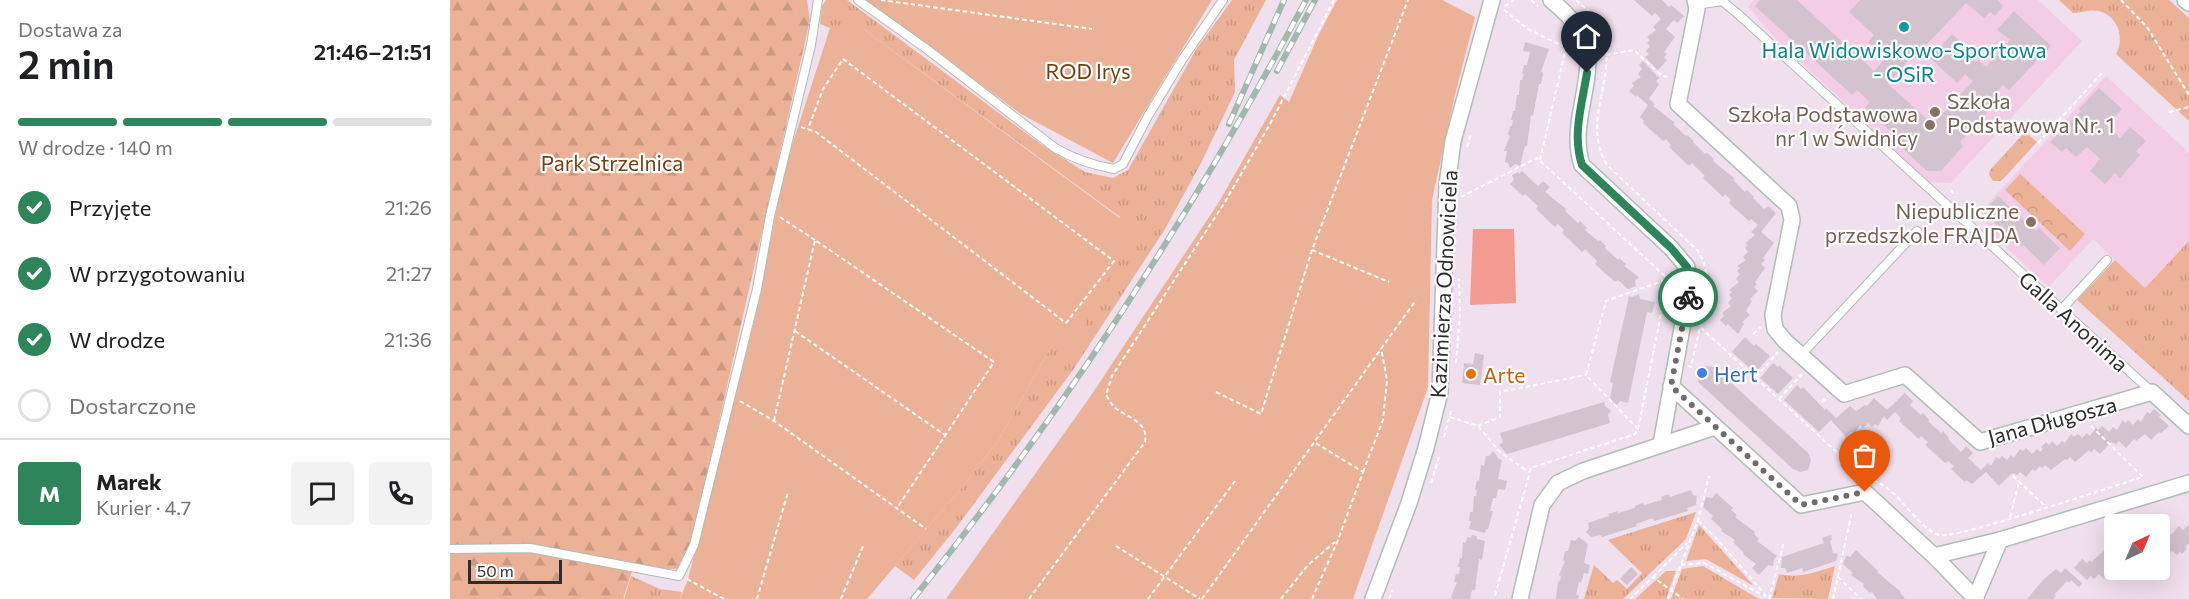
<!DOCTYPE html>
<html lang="pl">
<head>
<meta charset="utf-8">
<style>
	body { margin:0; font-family:Commissioner,sans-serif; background:#f2f2f2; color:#202124; height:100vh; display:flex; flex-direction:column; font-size:22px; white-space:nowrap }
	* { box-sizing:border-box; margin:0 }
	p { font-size:20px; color:#757577 }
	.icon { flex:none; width:33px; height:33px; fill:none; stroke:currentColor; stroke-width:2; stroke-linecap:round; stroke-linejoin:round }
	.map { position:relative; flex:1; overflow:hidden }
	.drawer { display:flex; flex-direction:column; background:#fff; width:450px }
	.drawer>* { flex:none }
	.needle { width:39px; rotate:44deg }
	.tools { position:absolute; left:1654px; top:514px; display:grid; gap:12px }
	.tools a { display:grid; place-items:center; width:66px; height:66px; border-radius:6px; background:#fff; box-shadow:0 6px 24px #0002; font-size:30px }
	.scale { position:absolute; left:18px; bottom:15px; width:94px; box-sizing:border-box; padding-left:6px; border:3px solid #2d2d2d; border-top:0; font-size:16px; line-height:21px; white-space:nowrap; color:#2d2d2d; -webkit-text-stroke:4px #fff; paint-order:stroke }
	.pin { position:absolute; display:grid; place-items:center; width:51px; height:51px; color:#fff; margin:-62px -26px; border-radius:50% 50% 50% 0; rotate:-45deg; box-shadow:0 0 6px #0007 }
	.pin .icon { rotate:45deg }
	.courier { position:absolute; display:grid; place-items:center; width:60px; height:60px; margin:-30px; border:4px solid #2d8559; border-radius:50%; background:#fff; color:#222; box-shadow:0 2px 8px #0007 }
	.summary em { font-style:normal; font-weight:600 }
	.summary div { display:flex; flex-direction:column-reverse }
	.summary { display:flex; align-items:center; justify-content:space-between; height:102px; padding:0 18px }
	h1 { font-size:39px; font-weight:600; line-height:45px }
	.bar { display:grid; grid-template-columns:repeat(4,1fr); gap:9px 6px; align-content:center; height:72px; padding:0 18px }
	.bar i { height:8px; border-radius:4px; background:#e0e0e0 }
	.bar .on { background:#2d8559 }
	.bar p { grid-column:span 4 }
	.line { display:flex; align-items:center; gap:15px; padding:0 18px; border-top:2px solid #e0e0e0 }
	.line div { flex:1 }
	.round { display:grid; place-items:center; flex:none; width:63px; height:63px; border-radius:6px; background:#f2f2f2 }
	ol { padding:0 18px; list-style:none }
	li { display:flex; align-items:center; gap:18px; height:66px }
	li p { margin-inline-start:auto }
	li .icon { padding:6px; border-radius:50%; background:#2d8559; color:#fff; stroke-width:4 }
	li:last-child { color:#757577 }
	li i { width:33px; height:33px; border:3px solid #e0e0e0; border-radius:50% }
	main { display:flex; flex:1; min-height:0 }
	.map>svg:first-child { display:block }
	.education { fill:#f3cde6 }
	.grass { fill:url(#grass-tufts) }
	.forest { fill:url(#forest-firs) }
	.park { fill:url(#park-crowns) }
	.garden { fill:#ebb297 }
	.pitch { fill:#f39a91 }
	.building { fill:#d2c3ce }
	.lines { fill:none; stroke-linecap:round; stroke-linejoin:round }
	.lane-casing { stroke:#afbeb6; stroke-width:10 }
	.street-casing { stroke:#afbeb6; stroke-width:18 }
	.path { stroke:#fff; stroke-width:2; stroke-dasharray:4.5 3; stroke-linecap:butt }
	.lane { stroke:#fff; stroke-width:8 }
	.street { stroke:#fff; stroke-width:15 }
	.rail-casing { stroke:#a0b9ad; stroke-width:6 }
	.rail { stroke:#fff; stroke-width:4; stroke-dasharray:11; stroke-linecap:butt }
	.done { stroke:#716b70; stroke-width:6; stroke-dasharray:0 10.8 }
	.route { stroke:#2d8559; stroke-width:8 }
	.culture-dot { fill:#0f9aa8; stroke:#fff; stroke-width:2 }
	.education-dot { fill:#8d6e63; stroke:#fff; stroke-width:2 }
	.shop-dot { fill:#3f7fe0; stroke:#fff; stroke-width:2 }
	.food-dot { fill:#e8710a; stroke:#fff; stroke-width:2 }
	.labels { text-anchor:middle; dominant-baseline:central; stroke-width:4.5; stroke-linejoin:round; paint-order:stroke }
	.culture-label { font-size:21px; fill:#0d838f; stroke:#fff }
	.park-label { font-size:21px; fill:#744013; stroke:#fff }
	.education-label { font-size:21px; fill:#785e54; stroke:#fff; text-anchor:end }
	.street-label { font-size:21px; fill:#2d2d2d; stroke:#fff }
	.shop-label { font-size:21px; fill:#366cbe; stroke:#fff; text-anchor:start }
	.food-label { font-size:21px; fill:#c56008; stroke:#fff; text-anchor:start }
</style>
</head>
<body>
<main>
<section class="drawer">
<div class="summary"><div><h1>2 min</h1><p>Dostawa za</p></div><em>21:46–21:51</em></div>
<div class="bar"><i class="on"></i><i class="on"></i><i class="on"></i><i></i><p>W drodze · 140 m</p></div>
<ol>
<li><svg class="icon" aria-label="check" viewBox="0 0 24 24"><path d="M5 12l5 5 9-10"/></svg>Przyjęte<p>21:26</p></li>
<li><svg class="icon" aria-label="check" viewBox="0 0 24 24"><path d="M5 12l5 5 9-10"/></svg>W przygotowaniu<p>21:27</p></li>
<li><svg class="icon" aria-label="check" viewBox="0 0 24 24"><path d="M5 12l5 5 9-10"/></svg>W drodze<p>21:36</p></li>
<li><i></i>Dostarczone</li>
</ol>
<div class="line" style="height:108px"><b class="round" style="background:#2d8559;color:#fff">M</b><div><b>Marek</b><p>Kurier · 4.7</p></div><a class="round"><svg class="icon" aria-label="chat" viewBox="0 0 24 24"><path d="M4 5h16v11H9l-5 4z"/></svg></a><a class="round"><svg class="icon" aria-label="phone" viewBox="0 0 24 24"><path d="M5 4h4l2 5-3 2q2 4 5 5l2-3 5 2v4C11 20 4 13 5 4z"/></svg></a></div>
</section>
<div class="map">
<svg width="1739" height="599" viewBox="0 0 1739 599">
	<defs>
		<pattern id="grass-tufts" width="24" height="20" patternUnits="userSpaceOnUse" patternTransform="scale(1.5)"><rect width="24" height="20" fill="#ebb297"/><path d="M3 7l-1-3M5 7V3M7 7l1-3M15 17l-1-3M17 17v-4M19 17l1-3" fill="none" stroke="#ca9982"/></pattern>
		<pattern id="forest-firs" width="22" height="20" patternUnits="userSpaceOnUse" patternTransform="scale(1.5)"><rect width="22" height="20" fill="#ebb297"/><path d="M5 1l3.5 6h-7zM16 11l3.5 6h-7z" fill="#ca9982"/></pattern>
		<pattern id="park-crowns" width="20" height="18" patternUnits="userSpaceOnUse" patternTransform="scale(1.5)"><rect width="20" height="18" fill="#ebb297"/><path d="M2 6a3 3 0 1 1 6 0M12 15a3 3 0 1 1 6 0" fill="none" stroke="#ca9982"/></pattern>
	</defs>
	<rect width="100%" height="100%" fill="#f0dfec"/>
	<g class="education">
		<path d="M1304 0H1588L1632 41 1501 183 1479 182 1327 40 1298 7Z"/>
		<path d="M1656 76 1739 153V241L1695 288 1643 239 1599 287 1542 234 1531 211Z"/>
	</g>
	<g class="grass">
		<path d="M376 0H397L592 145 635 172 663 178 678 170 747 48 782 0H816L784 60 785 92 751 163 715 229 623 370 506 528 464 580 445 566 514 485 548 441 602 345 670 217 412 28H380L370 24 372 6Z"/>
		<path d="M1609 0H1719L1739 18V121L1666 54C1675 38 1668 15 1648 11 1641 9 1630 13 1623 13Z"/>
		<path d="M1739 241V401L1627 300 1665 260 1695 288Z"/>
		<path d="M1246 512 1236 539 1173 599H1134L1144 565 1163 583 1167 580 1177 589 1192 573 1158 540Z"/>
		<path d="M1249 525 1304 586 1256 559 1236 561Z"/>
		<path d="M1253 566 1309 599H1221L1232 569Z"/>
		<path d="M1385 566 1378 599 1322 598 1329 574C1349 579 1366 572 1385 566Z"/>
		<path d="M1216 571H1226L1216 599H1185Z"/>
		<path d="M181 576 210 589 232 592 230 599H174Z"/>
	</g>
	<path class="forest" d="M0 0H357L360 20 244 532 236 560 227 569C212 569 198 567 183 568L173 599H0Z"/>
	<g class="park">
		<path d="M1575 132 1587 142 1554 178 1550 181H1543L1539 175 1540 170Z"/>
		<path d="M1570 174 1635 234 1620 251 1555 190Z"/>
	</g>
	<g class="garden">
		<path d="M415 0H762L663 163 571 114Z"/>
		<path d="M887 0H992L1025 17 1005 95 982 200 978 387 903 599H496L640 397 769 202 830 95 839 102 869 34Z"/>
		<path d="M380 28H412L686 230 637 318 622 359 602 345 548 441 514 485 417 599H230L238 579 304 322 335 167Z"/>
	</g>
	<path class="pitch" d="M1023 229H1064L1066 303 1020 305Z"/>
	<g class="building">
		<path d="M1184 0H1212L1219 7 1221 5 1234 16 1227 23 1224 20 1216 29 1225 37 1214 52 1217 54 1214 57 1217 60 1208 70 1195 57 1199 54 1196 51 1200 46 1197 43 1200 40 1197 37 1206 30 1203 27 1211 19 1205 13 1202 16Z"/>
		<path d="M1310 0H1347L1424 71 1436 58 1418 42 1424 35 1399 12 1410 0H1547L1553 6 1545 16 1540 12 1534 18 1516 3 1462 60 1460 58 1438 84 1478 120 1479 119 1486 121 1523 81 1515 74 1507 83 1480 58 1502 34 1524 55 1522 58 1526 62 1528 60 1536 67 1560 40 1547 30 1564 11 1601 46 1559 90 1553 85 1544 95 1546 96 1544 99 1547 102 1510 142 1513 146 1491 171H1477L1452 148 1455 144 1415 108 1420 102 1407 90 1402 95 1305 6Z"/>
		<path d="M1075 42 1099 49 1091 72 1093 73 1091 84H1089L1083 116 1081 115 1077 146H1075L1070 166 1066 164 1060 168 1058 163 1055 162 1057 151H1054L1060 136 1058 135 1060 126H1062L1063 120H1061L1063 111H1065L1067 95H1069L1070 80H1072L1074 74H1072L1074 65H1077L1080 52 1073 51Z"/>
		<path d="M1193 61 1209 78 1206 81 1209 84 1199 99 1205 104 1203 106 1225 123 1223 124 1236 136 1237 135 1244 141 1243 142 1255 154 1257 153 1264 159 1263 161 1284 178 1283 180 1295 192 1297 190 1304 197 1303 198 1314 209 1318 206 1326 213 1311 232 1324 243 1313 258 1315 260 1311 264 1315 268 1305 282 1307 284 1304 287 1308 291 1300 299 1302 301 1296 311 1300 315 1292 322 1294 324 1288 334 1278 324 1276 326 1270 320 1274 316 1272 313 1281 306 1278 303 1282 298 1279 295 1282 292 1279 290 1289 282 1286 279 1290 274 1287 271 1290 268 1287 266 1296 260 1293 257 1298 252 1295 248 1298 245 1295 243 1305 235 1301 232 1308 225 1301 219 1299 221 1279 203 1281 200 1275 194 1273 197 1253 178 1255 176 1242 163 1239 166 1219 147 1221 145 1216 139 1213 141 1193 123 1194 121 1190 117 1198 105 1187 95 1186 97 1179 91 1184 86 1182 83 1191 77 1188 74 1192 69 1189 65Z"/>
		<path d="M1649 88 1672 109 1657 125 1670 138 1680 127 1696 141 1686 151 1690 155 1670 178 1665 173 1655 184 1640 171 1650 159 1637 147 1626 157 1616 148 1612 152 1600 142 1631 111 1629 109Z"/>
		<path d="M1072 171 1088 186 1093 181 1100 187 1095 192 1116 209 1115 211 1128 223 1130 221 1137 228 1135 230 1148 241 1150 240 1156 246 1155 248 1168 260 1169 258 1176 264 1174 266 1189 277 1185 281 1186 286 1178 289 1168 280 1165 282 1145 264 1147 261 1135 249 1132 252 1112 233 1114 230 1108 224 1105 227 1086 209 1088 206 1075 194 1073 196 1060 184 1064 180 1062 175 1069 172V174Z"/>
		<path d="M1548 196 1586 231 1589 228 1610 248 1594 265 1573 245 1571 247 1533 212Z"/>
		<path d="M1189 294 1190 299 1205 302 1202 313 1197 312 1178 403 1170 401 1167 405 1160 399 1163 383 1160 382 1179 296 1182 297Z"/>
		<path d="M1295 337 1304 346 1306 344 1320 356 1305 373 1282 352Z"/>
		<path d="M1025 353 1034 355 1030 385 1012 383 1014 363 1023 364Z"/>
		<path d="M1323 363 1328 367 1329 365 1343 378 1328 394 1310 378Z"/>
		<path d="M1252 366 1264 367 1358 453 1361 460 1358 470 1350 472 1343 469 1249 383 1246 372Z"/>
		<path d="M1347 385 1351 389 1353 387 1375 410 1376 408 1386 418 1400 406 1406 411 1415 405 1417 406 1424 398 1437 410 1455 393 1463 401 1460 405 1471 415 1473 413 1479 420 1478 421 1491 433 1493 431 1499 438 1498 439 1511 452 1516 446 1523 453 1518 458 1531 470 1538 463 1541 466 1546 457 1549 459 1552 456 1557 460 1561 455 1564 458 1570 449 1573 451 1576 448 1582 454 1587 449 1590 452 1593 449 1591 447 1596 442 1599 445 1602 441 1607 446 1612 441 1615 443 1621 434 1624 437 1628 434 1632 438 1637 433 1640 436 1646 427 1648 430 1652 426 1659 432 1663 427 1667 430 1673 420 1675 423 1678 420 1683 425 1688 419 1691 422 1697 412 1700 414 1704 409 1711 415 1709 417 1719 426 1711 433 1709 432 1701 440 1695 434 1686 441 1684 439 1676 448 1669 441 1666 444 1661 442 1650 454 1644 449 1641 453 1639 450 1625 462 1620 457 1617 460 1615 459 1601 470 1595 465 1592 468 1590 466 1585 471 1583 469 1576 477 1570 472 1567 475 1562 473 1549 486 1536 472 1522 484 1516 480 1515 482 1501 469 1504 466 1498 461 1495 463 1475 445 1478 442 1471 436 1469 439 1449 421 1451 418 1445 412 1437 420 1434 416 1428 426 1425 424 1422 427 1418 423 1413 428 1410 425 1404 435 1401 432 1396 437 1381 420 1369 432 1334 400Z"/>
		<path d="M1154 402 1155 406 1161 411 1158 415 1160 423 1057 454 1049 445 1053 442 1050 433Z"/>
		<path d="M1043 451 1049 459 1052 460 1048 479 1057 481 1055 490 1048 489 1046 498H1043L1040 511H1043L1038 529H1036L1035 533 1019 529 1021 521H1019L1020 512H1023L1024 496H1026L1027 490H1025L1027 480 1029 481 1031 465 1034 466 1036 456H1039Z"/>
		<path d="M1241 490 1243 495 1247 496 1246 503V505L1237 508 1238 511 1204 521 1203 518 1194 521 1186 524 1187 526 1152 537 1151 535 1141 537 1136 532 1139 528 1138 523 1159 516 1158 514 1168 511V513L1185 508V506L1193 503 1194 505 1212 500 1211 497 1219 494 1220 497Z"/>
		<path d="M1266 493 1283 508 1281 510 1287 515 1285 517 1305 532 1304 534 1309 539 1307 541 1327 556 1324 559 1323 566 1318 565 1309 575 1302 568 1306 564 1293 554 1294 553 1283 542 1285 540 1271 531 1272 529 1261 519 1263 516 1253 507 1256 497 1262 498Z"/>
		<path d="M1739 525V545L1738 544 1735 547 1737 549 1732 554 1730 552 1727 555 1722 551 1717 555 1714 552 1710 556V540L1719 533 1721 535 1729 526 1733 530Z"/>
		<path d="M1022 535 1027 536V539L1035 541 1032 560 1029 559 1025 590H1022L1020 599H1003L1001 597 1007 582H1004L1006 574H1009L1010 567H1008L1010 558H1012L1013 542 1016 543 1017 537 1021 538Z"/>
		<path d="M1381 535 1382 540 1380 541 1383 553 1388 554 1386 561 1353 572 1352 568 1337 573 1335 568H1331L1332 557 1374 543 1372 538Z"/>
		<path d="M1129 537 1138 544 1134 563 1140 565 1138 574 1134 573 1131 583 1129 582 1126 595H1129L1128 599H1106L1108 581 1110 582 1111 576 1109 575 1115 561 1113 560 1115 551H1118L1121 540 1125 541Z"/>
		<path d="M1406 550 1428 571 1427 572 1451 592 1450 593 1456 599H1427L1421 591 1420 593 1413 586 1414 584 1401 575 1403 573 1393 564 1396 556 1400 557Z"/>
		<path d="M1655 550 1661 556 1665 551V568L1659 578 1656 576 1654 579 1649 574 1644 579 1641 576 1637 580 1624 568 1632 559 1637 563 1640 560 1641 562Z"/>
		<path d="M1181 567 1188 574 1177 585 1170 579Z"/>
		<path d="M1615 568 1632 583 1629 587 1621 580 1619 583 1617 581 1605 594 1606 596 1603 599H1577L1594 579 1606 569 1611 573Z"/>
	</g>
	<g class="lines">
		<g class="lane-casing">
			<g id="lane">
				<path d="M408 0 478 50 605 148C624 159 642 165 664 169L673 164 698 116 732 60 773 0"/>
				<path d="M1246 5 1272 1 1288 14 1702 392"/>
				<path d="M1611 310 1657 260"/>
				<path d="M1351 355 1467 231"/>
				<path d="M0 549 80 548 229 576 244 545 307 289 320 216 361 45 368 0"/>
			</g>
		</g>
		<g class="street-casing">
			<g id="street">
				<path d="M1101 0C1113 10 1125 21 1132 35 1151 71 1117 121 1132 165L1221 248 1237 267 1240 284 1211 444"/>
				<path d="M1245 0 1247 9 1228 104 1339 206 1342 220 1323 315 1325 329 1335 341 1394 394 1455 375 1530 442 1702 392 1739 426"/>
				<path d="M1735 0 1739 3"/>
				<path d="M1221 386 1351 505 1415 492 1484 556 1525 598"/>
				<path d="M1550 540 1739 483"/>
				<path d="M1484 556 1550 540 1525 599"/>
				<path d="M923 599 959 503 976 448 990 392 997 185 1003 141 1042 0"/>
				<path d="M1070 599 1092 505 1108 483 1133 471 1265 427"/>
			</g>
		</g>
		<g class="path">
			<path d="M431 0 642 29"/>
			<path d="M1081 0 1088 6"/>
			<path d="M1126 0C1135 8 1145 17 1150 28 1172 75 1129 117 1157 165L1248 251C1264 279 1256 297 1250 327"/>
			<path d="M1671 0 1697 27 1739 95"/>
			<path d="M1055 6 1064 0"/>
			<path d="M1054 10 1078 29 1115 47"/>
			<path d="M1156 55 1184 50 1212 76 1220 77"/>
			<path d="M1719 112 1739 107"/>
			<path d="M351 127 366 132 616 323 664 261 393 59 373 89 358 129"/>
			<path d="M1588 143 1653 72"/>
			<path d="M1017 147 1021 133"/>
			<path d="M1090 160 1116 48 1112 31"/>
			<path d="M1501 190 1505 197"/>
			<path d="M1011 197 1087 158 1218 279 1188 429 1185 434 1081 468 1044 599"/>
			<path d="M330 217 365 240"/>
			<path d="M862 250 939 282"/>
			<path d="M345 331 495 435"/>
			<path d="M1303 334 1311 327"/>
			<path d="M1006 363 1010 314 1009 279"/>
			<path d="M1238 366 1241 367 1250 327 1414 477"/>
			<path d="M1306 377 1328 352"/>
			<path d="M766 392 811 414 862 250 958 0"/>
			<path d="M1329 399 1352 374"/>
			<path d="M290 401 324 421 476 529"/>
			<path d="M1372 402 1378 396"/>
			<path d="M1000 417 1028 426 1050 452 1079 472"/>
			<path d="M324 421 365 240 544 362 447 508"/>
			<path d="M1028 426 1050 417V392L1136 375"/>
			<path d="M1188 429 1136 375 1156 301 1218 279"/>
			<path d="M994 437 1001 411"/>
			<path d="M913 472 933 420 937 380 931 348"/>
			<path d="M1563 476 1596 507"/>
			<path d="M1423 480C1449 489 1468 529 1489 535 1504 540 1666 485 1693 477L1639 424"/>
			<path d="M981 483 989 457"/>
			<path d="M1560 517 1569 482"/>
			<path d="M1248 521 1265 537 1319 599"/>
			<path d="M666 546 750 599"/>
			<path d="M1231 565 1254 563 1316 597"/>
			<path d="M1203 577 1237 543"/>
			<path d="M1388 577 1411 599"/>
			<path d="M237 579 274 599"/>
			<path d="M307 599 338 492"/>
			<path d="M391 599 413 546"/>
			<path d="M579 599 695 442C699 421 677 418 664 407 661 404 659 399 656 395L662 376 775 202 820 124 884 0"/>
			<path d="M698 599 785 481"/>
			<path d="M752 599 966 300"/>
			<path d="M831 599 858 565 885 542"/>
			<path d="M862 599 888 540 913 472 864 442"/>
			<path d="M939 599 942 590"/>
			<path d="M1180 599 1203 577 1233 599"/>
			<path d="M1218 599 1248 520 1259 476"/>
			<path d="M1319 599 1334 542"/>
			<path d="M1383 599 1402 511"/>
		</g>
		<use href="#lane" class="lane"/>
		<use href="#street" class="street"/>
		<g class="rail-casing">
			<g id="rail">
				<path d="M827 71 865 0"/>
				<path d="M779 124 834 0"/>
				<path d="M463 599C613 413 744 211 856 0"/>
			</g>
		</g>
		<use href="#rail" class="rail"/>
	</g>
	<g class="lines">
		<path class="done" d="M1238 297 1221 386 1351 505 1415 492"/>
		<path class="route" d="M1137 73C1132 104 1122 135 1132 165L1221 248 1237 267 1240 284 1238 297"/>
	</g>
	<circle class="culture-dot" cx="1454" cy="27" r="6"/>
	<g class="education-dot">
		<circle cx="1485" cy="112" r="6"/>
		<circle cx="1480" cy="125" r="6"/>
		<circle cx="1581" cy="222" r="6"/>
	</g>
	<circle class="shop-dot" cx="1252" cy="373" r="6"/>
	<circle class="food-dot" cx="1021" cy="374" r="6"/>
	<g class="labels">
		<g class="culture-label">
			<text x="1454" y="49">Hala Widowiskowo-Sportowa<tspan x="1454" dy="24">- OSiR</tspan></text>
		</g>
		<g class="park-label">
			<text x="638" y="70">ROD Irys</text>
			<text x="162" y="162">Park Strzelnica</text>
		</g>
		<g class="education-label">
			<text x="1497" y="100" text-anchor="start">Szkoła<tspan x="1497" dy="24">Podstawowa Nr. 1</tspan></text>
			<text x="1468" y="113">Szkoła Podstawowa<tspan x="1468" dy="24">nr 1 w Świdnicy</tspan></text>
			<text x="1569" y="210">Niepubliczne<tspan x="1569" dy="24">przedszkole FRAJDA</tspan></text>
		</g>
		<g class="street-label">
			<text transform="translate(993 284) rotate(-87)">Kazimierza Odnowiciela</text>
			<text transform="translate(1624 321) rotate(42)">Galla Anonima</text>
			<text transform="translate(1602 420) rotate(-15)">Jana Długosza</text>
		</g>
		<g class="shop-label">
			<text x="1264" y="373">Hert</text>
		</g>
		<g class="food-label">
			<text x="1033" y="374">Arte</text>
		</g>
	</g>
</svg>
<div class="tools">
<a><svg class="needle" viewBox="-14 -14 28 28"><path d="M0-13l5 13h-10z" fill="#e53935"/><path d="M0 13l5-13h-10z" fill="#757577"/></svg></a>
</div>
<div class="scale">50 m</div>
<div class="pin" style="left:1415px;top:492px;background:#ea580c"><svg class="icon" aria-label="bag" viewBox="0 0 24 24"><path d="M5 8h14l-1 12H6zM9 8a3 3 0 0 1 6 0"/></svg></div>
<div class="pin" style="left:1137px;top:73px;background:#1f2937"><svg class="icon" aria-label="home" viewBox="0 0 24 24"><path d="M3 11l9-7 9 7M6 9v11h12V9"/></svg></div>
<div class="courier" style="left:1238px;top:297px"><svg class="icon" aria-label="bike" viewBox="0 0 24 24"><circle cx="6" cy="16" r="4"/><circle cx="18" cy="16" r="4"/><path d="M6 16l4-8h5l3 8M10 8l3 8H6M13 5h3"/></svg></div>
</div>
</main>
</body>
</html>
